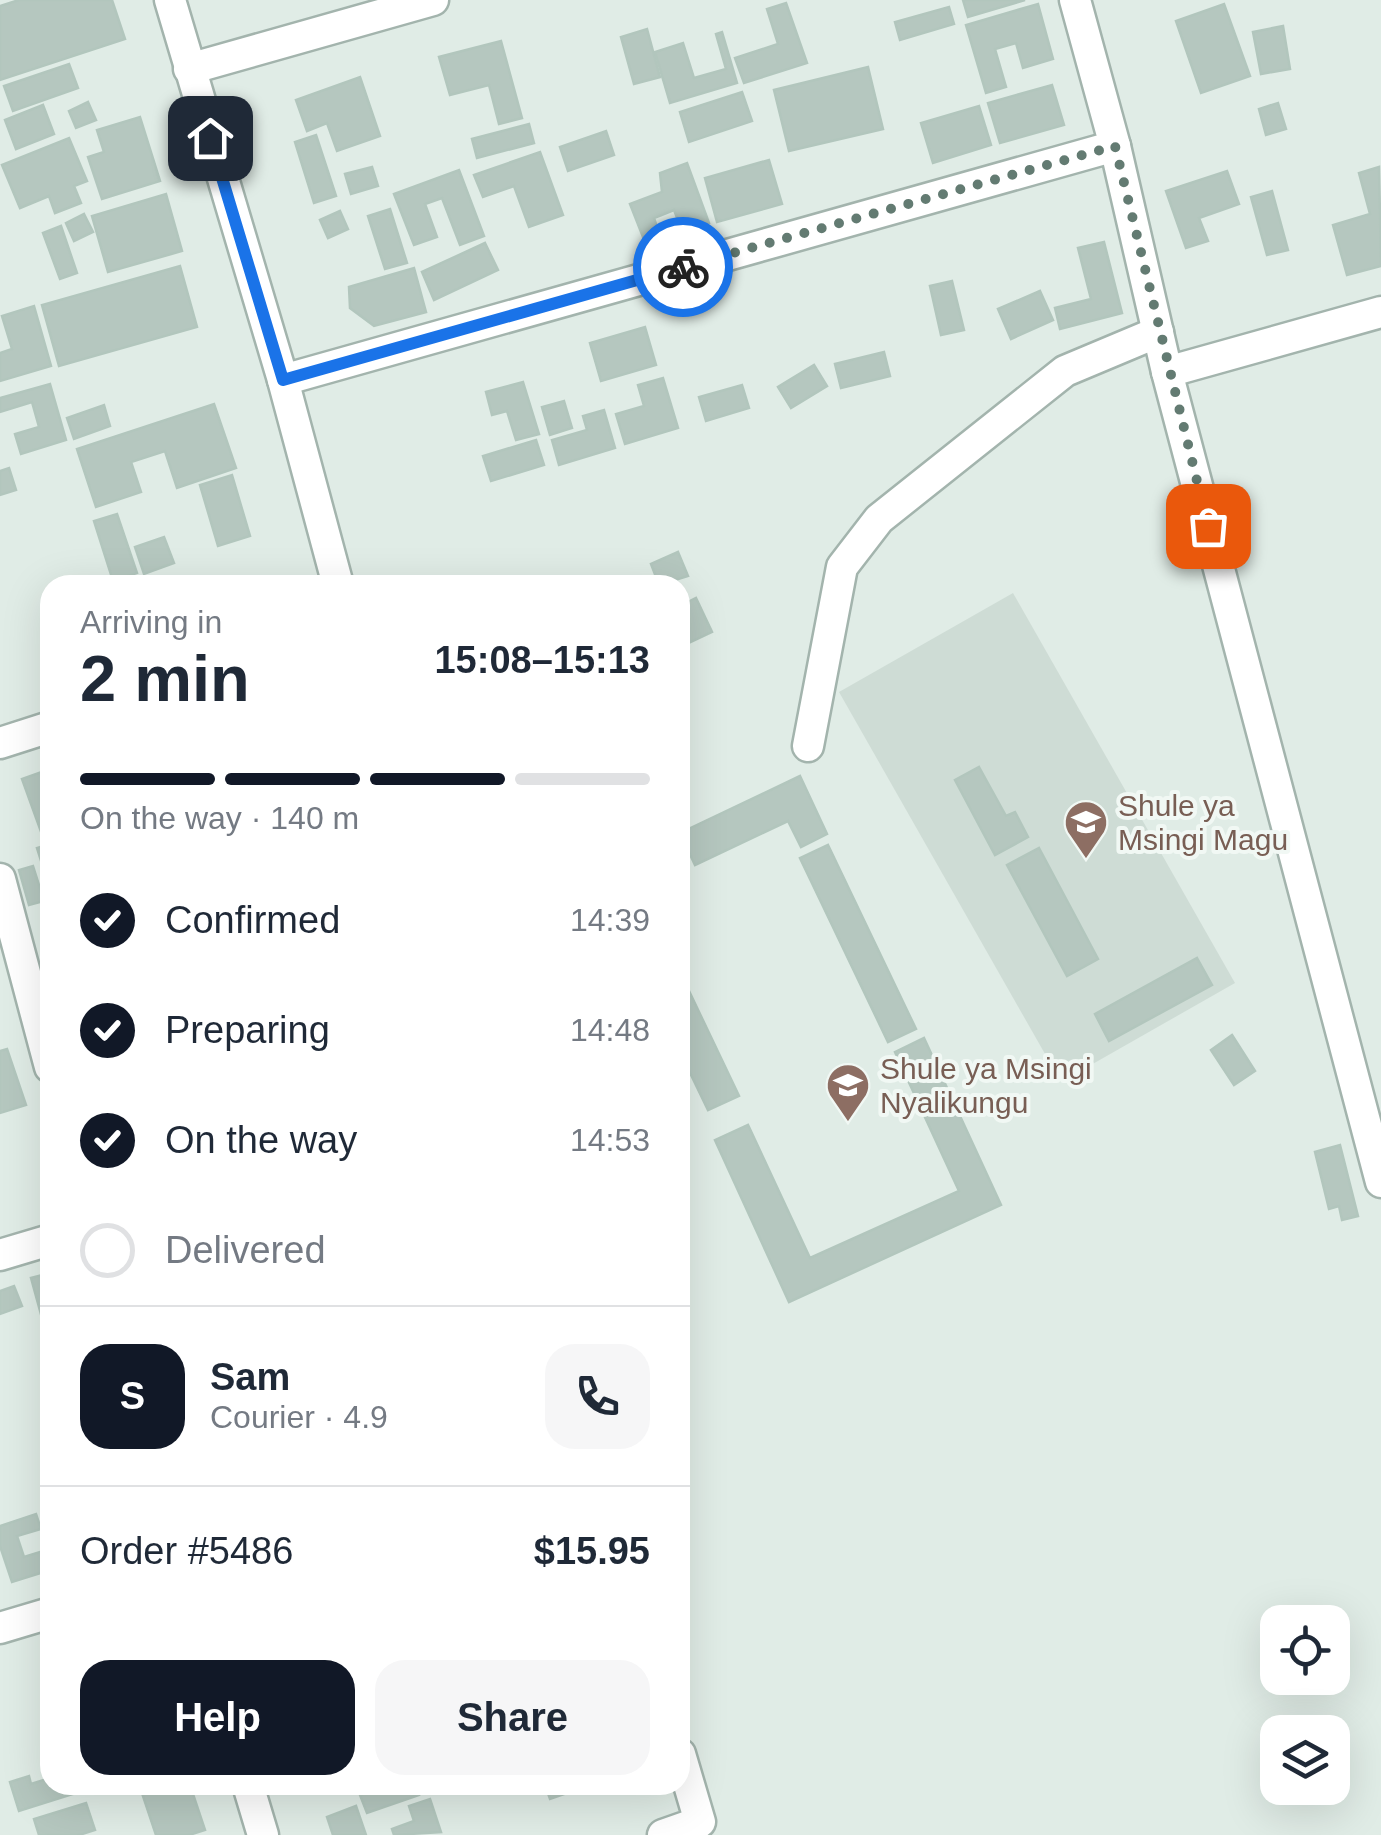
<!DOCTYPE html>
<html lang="en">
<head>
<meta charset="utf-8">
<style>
	body { margin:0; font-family:Helvetica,sans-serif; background:#f6f6f7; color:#1f2937; height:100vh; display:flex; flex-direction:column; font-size:38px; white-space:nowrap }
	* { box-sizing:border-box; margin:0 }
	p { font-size:32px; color:#747a83 }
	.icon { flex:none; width:55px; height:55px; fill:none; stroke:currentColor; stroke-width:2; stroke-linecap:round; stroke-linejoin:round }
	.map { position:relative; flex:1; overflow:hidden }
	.drawer { position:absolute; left:40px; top:575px; width:650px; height:1220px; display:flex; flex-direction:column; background:#fff; border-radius:30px; box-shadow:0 10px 40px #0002 }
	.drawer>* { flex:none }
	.tools { position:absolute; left:1260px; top:1605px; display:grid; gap:20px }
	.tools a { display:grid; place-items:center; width:90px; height:90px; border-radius:20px; background:#fff; box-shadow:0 10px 40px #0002; font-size:50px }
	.pin { position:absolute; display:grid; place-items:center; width:85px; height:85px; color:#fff; margin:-42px; border-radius:20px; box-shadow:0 5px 15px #0006 }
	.courier { position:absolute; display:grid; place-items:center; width:100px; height:100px; margin:-50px; border:8px solid #1a73e8; border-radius:50%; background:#fff; color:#222; box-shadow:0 2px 12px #0007 }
	.headline em { font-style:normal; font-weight:700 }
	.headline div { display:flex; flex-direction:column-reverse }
	.headline { display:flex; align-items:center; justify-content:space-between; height:170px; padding:0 40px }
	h1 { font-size:65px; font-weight:700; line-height:75px }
	.bar { display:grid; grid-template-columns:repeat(4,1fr); gap:15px 10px; align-content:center; height:120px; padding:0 40px }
	.bar i { height:12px; border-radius:8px; background:#e0e1e3 }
	.bar .selected { background:#111827 }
	.bar p { grid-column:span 4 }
	.line { display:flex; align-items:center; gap:25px; padding:0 40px; border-top:2px solid #e0e1e3 }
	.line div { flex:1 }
	.round { display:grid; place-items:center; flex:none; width:105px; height:105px; border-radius:30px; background:#f6f6f7 }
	ol { padding:0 40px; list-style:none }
	li { display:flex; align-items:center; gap:30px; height:110px }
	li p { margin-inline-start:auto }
	li .icon { padding:10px; border-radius:50%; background:#111827; color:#fff; stroke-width:4 }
	li:last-child { color:#747a83 }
	li i { width:55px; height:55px; border:5px solid #e0e1e3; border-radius:50% }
	.button { display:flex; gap:20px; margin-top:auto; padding:20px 40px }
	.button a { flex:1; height:115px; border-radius:30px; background:#111827; color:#fff; font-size:40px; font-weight:700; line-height:115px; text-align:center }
	.button a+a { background:#f6f6f7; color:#1f2937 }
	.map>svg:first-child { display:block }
	.built { fill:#cedcd5 }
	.building { fill:#b5c7bf; stroke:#b2c6bd; stroke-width:2.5 }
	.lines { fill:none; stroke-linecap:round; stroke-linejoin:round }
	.minor-casing { stroke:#a3b4ad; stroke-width:35 }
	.minor { stroke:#fff; stroke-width:30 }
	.done { stroke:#637b72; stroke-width:10; stroke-dasharray:0 18 }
	.route { stroke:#1a73e8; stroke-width:12 }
	.labels { text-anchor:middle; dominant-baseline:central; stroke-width:8; stroke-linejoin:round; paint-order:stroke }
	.education-label { font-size:30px; fill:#785e54; stroke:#f1f8f4; text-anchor:start }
</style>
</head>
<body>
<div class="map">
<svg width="1381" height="1835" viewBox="0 0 1381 1835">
	<rect width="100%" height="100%" fill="#e0ece6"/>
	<path class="built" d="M1013 593 1235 983 1061 1082 839 692Z"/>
	<g class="building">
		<path d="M19 0H112L125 39 0 80V6Z"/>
		<path d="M963 0H1025L968 17Z"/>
		<path d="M786 3 807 63 744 83 735 58 778 44 767 9Z"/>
		<path d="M1038 4 1053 59 1023 68 1016 43 995 49 1006 87 986 93 966 25Z"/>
		<path d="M1224 4 1250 76 1201 93 1176 21Z"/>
		<path d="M949 7 954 24 900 40 895 22Z"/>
		<path d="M1283 26 1290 69 1261 74 1253 32Z"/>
		<path d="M647 29 660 77 634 84 621 37Z"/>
		<path d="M722 32 737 83 670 103 655 52 683 43 694 78 726 69 716 34Z"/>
		<path d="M501 41 522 118 499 124 489 85 450 95 439 57Z"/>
		<path d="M69 64 78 88 13 111 4 86Z"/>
		<path d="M868 67 883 129 789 151 774 90Z"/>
		<path d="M360 77 380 136 337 151 327 123 307 131 296 100Z"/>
		<path d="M1052 85 1064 125 1000 143 988 103Z"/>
		<path d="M742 92 752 121 689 142 680 112Z"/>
		<path d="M88 102 96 120 76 128 69 111Z"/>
		<path d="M1278 103 1286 129 1266 135 1259 109Z"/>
		<path d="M43 105 54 134 16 149 5 120Z"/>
		<path d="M979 106 991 145 933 163 921 123Z"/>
		<path d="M140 117 160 181 102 199 88 157 104 152 97 130Z"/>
		<path d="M529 124 534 143 477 158 472 139Z"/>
		<path d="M606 131 614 155 568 171 560 147Z"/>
		<path d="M316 135 336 196 314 203 295 142Z"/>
		<path d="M69 138 87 181 74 186 81 203 55 213 49 196 20 208 2 165Z"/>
		<path d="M540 152 563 215 529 227 514 186 483 197 474 175Z"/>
		<path d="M769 160 782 204 717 222 705 178Z"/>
		<path d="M687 163 709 223 683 233 674 210 654 218 660 236 645 242 630 204 662 192 660 173Z"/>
		<path d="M372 167 378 186 351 194 345 174Z"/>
		<path d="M1379 167 1381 266 1347 275 1333 225 1370 214 1359 173Z"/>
		<path d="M459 170 484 236 460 245 442 198 425 204 437 237 414 245 394 194Z"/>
		<path d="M1227 171 1239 204 1199 218 1208 241 1186 248 1166 191Z"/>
		<path d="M1272 191 1288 250 1267 255 1251 197Z"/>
		<path d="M166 194 182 251 108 272 92 216Z"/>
		<path d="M390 209 407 263 385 269 368 216Z"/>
		<path d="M340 211 348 229 328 238 320 220Z"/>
		<path d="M84 214 93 232 74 241 66 223Z"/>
		<path d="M61 226 77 273 60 279 43 233Z"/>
		<path d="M1104 242 1122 313 1060 329 1055 308 1091 299 1078 248Z"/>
		<path d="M485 243 498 270 434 300 422 272Z"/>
		<path d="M180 266 197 327 59 366 42 305Z"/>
		<path d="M414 268 426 312 374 326 350 308 349 287Z"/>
		<path d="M952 281 964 330 941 335 930 286Z"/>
		<path d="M1040 291 1053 320 1011 339 998 309Z"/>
		<path d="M34 306 51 366 0 381V353L12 349 2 316Z"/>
		<path d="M645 327 656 365 601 381 590 343Z"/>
		<path d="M884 352 890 376 841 388 835 364Z"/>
		<path d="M814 365 827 386 791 408 778 387Z"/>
		<path d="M663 378 678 428 625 444 616 414 644 406 638 385Z"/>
		<path d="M523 382 539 434 516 440 507 411 492 415 486 392Z"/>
		<path d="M50 384 66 440 21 454 15 434 39 427 32 402 0 412V398Z"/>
		<path d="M742 385 749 408 706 421 699 397Z"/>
		<path d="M564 401 572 428 550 435 542 407Z"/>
		<path d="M214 404 236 468 177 488 165 451 131 462 141 492 96 507 77 449Z"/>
		<path d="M104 405 110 426 74 439 67 418Z"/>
		<path d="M604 410 615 448 559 465 552 440 587 430 583 416Z"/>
		<path d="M536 440 544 465 491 481 483 456Z"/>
		<path d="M9 468 16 490 0 495V471Z"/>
		<path d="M232 475 250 536 218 546 200 485Z"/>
		<path d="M117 514 137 573 113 581 94 521Z"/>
		<path d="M164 537 174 563 144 574 135 547Z"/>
		<path d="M678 552 688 576 659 585 651 564Z"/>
		<path d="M696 598 712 632 680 647V606Z"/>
		<path d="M979 767 1006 816 1015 812 1028 837 995 855 955 780Z"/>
		<path d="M50 769V838L44 840 22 779Z"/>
		<path d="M800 776 827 834 801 847 788 821 695 865 680 833Z"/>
		<path d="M50 844V889L37 848Z"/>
		<path d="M828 845 916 1029 888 1042 800 858Z"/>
		<path d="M1039 848 1098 959 1067 976 1007 865Z"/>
		<path d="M33 866 44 901 29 905 19 870Z"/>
		<path d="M1197 958 1212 985 1109 1041 1095 1014Z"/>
		<path d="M680 972 739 1096 708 1110 680 1052Z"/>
		<path d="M1232 1035 1255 1071 1234 1085 1211 1050Z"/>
		<path d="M924 1038 1001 1205 789 1302 715 1140 748 1125 810 1258 959 1191 895 1052Z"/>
		<path d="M7 1049 26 1105 0 1113V1051Z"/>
		<path d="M1340 1145 1358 1216 1342 1220 1339 1206 1329 1209 1315 1152Z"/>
		<path d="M50 1273V1339L48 1340 31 1278Z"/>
		<path d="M14 1286 22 1306 0 1314V1291Z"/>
		<path d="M36 1514 41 1529 17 1536 24 1557 50 1549V1570L12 1582 0 1546V1526Z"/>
		<path d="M29 1776 31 1784 50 1778V1785H73L76 1793 19 1811 10 1782Z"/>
		<path d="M158 1785H190L205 1830 189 1835H156L141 1790Z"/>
		<path d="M388 1785H416L419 1795 367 1813 360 1795Z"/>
		<path d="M545 1785H590L550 1799Z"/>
		<path d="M430 1799 441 1832 394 1835 392 1829 414 1821 409 1806Z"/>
		<path d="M86 1803 95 1830 79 1835H39L34 1819Z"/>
		<path d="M356 1806 366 1835H333L327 1817Z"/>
	</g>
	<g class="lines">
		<g class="minor-casing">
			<g id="minor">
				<path d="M170 0 283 380 338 585"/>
				<path d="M189 69 433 0"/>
				<path d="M1115 146 1167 372 1381 1182"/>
				<path d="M1167 372 1381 312"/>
				<path d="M283 380 1115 146 1075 0"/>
				<path d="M0 743 50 727"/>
				<path d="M808 746 842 567 879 519 1065 371 1158 332"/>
				<path d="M0 879 50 1067"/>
				<path d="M0 1255 50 1240"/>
				<path d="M0 1628 50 1613"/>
				<path d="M248 1785 263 1835"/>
				<path d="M663 1835 700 1822 680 1754"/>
			</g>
		</g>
		<use href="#minor" class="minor"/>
	</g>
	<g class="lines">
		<path class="done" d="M683 267 1115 146 1208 526"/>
		<path class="route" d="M210 138 283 380 683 267"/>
	</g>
	<defs>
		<g id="school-pin" transform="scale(2.25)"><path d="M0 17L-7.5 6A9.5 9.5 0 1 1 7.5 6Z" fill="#8d6e63" stroke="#f1f8f4"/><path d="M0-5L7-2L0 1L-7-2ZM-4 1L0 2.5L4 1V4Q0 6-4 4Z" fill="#fff"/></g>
	</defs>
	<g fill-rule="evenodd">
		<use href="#school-pin" x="1086" y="822"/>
		<use href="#school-pin" x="848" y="1085"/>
	</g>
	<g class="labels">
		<g class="education-label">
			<text x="1118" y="805">Shule ya<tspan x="1118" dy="34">Msingi Magu</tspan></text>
			<text x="880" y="1068">Shule ya Msingi<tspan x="880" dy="34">Nyalikungu</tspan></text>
		</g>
	</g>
</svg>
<div class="tools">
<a><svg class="icon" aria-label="locate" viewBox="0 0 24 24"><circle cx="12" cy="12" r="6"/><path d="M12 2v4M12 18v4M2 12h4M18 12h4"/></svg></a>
<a><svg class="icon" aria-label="layers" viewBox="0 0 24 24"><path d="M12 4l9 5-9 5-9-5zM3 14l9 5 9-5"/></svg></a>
</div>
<div class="pin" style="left:1208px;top:526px;background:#ea580c"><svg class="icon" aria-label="bag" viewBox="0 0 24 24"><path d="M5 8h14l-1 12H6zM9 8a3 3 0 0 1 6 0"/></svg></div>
<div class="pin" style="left:210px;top:138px;background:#1f2937"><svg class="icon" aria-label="home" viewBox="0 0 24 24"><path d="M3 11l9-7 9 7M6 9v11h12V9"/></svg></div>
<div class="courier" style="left:683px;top:267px"><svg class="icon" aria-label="bike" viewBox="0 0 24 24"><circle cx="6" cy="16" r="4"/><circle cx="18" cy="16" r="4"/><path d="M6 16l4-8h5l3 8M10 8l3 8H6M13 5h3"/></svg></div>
<section class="drawer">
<div class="headline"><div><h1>2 min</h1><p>Arriving in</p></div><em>15:08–15:13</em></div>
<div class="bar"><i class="selected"></i><i class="selected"></i><i class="selected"></i><i></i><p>On the way · 140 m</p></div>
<ol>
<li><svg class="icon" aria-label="check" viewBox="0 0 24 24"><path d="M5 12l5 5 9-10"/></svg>Confirmed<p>14:39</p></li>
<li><svg class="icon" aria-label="check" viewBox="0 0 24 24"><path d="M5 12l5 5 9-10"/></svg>Preparing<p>14:48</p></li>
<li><svg class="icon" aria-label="check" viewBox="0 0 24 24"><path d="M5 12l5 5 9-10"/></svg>On the way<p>14:53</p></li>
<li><i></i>Delivered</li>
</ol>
<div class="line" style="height:180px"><b class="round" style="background:#111827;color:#fff">S</b><div><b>Sam</b><p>Courier · 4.9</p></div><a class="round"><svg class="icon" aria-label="phone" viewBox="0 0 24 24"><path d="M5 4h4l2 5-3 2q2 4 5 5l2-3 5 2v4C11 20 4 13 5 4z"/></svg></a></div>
<div class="line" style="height:130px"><div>Order #5486</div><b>$15.95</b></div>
<div class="button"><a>Help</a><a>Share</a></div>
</section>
</div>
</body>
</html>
